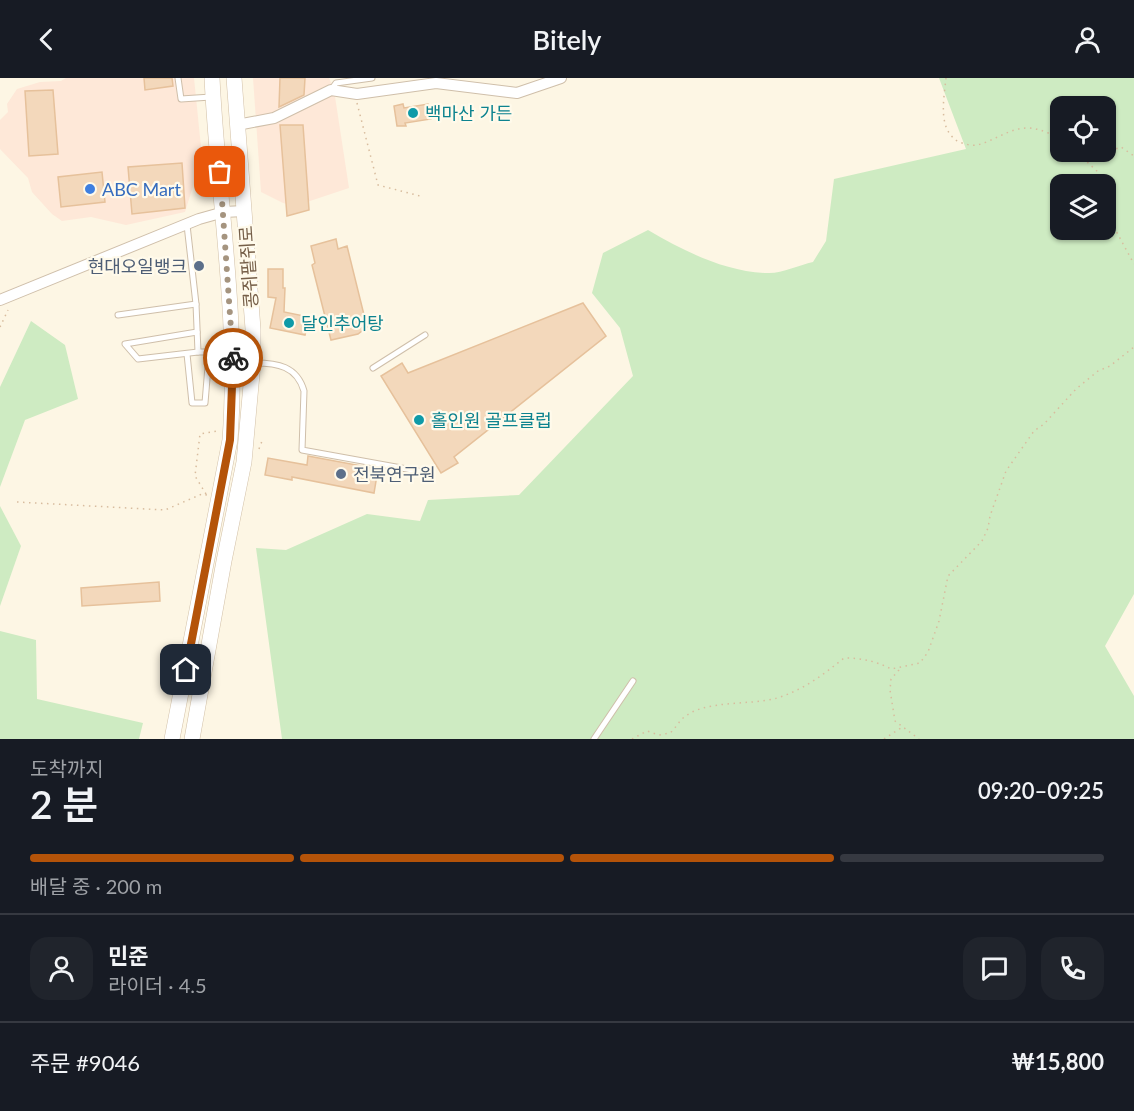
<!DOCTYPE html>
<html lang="ko">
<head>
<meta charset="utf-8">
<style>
	body { margin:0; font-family:Lato,"Noto Sans KR",sans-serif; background:#20242c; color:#f1f3f6; height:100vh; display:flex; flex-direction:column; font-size:22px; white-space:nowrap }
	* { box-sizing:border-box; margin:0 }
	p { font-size:20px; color:#9ea1a6 }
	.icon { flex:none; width:33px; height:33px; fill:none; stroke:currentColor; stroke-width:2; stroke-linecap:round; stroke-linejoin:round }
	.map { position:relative; height:661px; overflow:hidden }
	.panel { display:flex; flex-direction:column; background:#171b24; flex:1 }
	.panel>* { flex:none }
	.tools { position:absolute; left:1050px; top:18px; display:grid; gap:12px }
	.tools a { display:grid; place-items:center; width:66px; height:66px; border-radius:12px; background:#171b24; box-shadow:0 2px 4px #0004; font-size:30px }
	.pin { position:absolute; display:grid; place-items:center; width:51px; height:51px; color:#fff; margin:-26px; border-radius:12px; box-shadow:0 3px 9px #0006 }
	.courier { position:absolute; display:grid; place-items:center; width:60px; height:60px; margin:-30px; border:4px solid #b45309; border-radius:50%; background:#fff; color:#222; box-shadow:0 2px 8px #0007 }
	.head em { font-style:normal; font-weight:600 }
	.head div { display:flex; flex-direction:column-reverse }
	.head { display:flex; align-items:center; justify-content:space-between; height:102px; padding:0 30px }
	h1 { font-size:39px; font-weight:600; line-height:45px }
	.bar { display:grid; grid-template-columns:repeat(4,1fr); gap:9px 6px; align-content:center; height:72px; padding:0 30px }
	.bar i { height:8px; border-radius:4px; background:#363941 }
	.bar .on { background:#b45309 }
	.bar p { grid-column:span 4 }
	.line { display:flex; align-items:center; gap:15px; padding:0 30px; border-top:2px solid #363941 }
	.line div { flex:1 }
	.round { display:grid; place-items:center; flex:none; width:63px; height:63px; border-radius:18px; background:#20242c }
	header { display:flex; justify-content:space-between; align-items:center; height:78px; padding:0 30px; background:#171b24; font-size:27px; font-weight:600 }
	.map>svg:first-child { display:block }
	.commercial { fill:#fee8d8 }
	.green { fill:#ceebc2; fill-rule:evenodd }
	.building { fill:#f3d8bb; stroke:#e6c19b; stroke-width:1.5 }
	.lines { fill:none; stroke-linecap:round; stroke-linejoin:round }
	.lane-casing { stroke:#cfbfaa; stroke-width:7 }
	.street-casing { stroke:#cfbfaa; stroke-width:12 }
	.secondary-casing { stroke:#d2c0a7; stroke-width:16 }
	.path { stroke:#d8bc9e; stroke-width:1.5; stroke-dasharray:1.5 4.5; stroke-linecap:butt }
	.lane { stroke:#fff; stroke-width:5 }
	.street { stroke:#fff; stroke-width:10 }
	.secondary { stroke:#fff; stroke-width:15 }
	.done { stroke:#a5947f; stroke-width:6; stroke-dasharray:0 10.8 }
	.route { stroke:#b45309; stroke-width:8 }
	.culture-dot { fill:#0f9aa8; stroke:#fffaeb; stroke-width:2 }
	.shop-dot { fill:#3f7fe0; stroke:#fffaeb; stroke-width:2 }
	.service-dot { fill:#5c6f8a; stroke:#fffaeb; stroke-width:2 }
	.labels { text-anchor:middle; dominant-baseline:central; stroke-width:4.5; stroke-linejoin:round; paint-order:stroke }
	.culture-label { font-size:18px; fill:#0d838f; stroke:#fffaeb; text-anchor:start }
	.shop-label { font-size:18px; fill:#366cbe; stroke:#fffaeb; text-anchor:start }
	.service-label { font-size:18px; fill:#4e5e75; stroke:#fffaeb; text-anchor:end }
	.street-label { font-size:18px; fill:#765f49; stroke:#fffaeb }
</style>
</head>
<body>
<header><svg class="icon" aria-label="back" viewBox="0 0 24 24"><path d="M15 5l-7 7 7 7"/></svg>Bitely<svg class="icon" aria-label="person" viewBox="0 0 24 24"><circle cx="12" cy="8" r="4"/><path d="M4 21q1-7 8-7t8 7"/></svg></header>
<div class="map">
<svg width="1134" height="661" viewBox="0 0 1134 661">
	<rect width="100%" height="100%" fill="#fdf6e4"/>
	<g class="commercial">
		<path d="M66 0H194L202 79 185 134 126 147 91 139 62 143 52 136 32 114 28 100 0 71V42L8 34 7 26 17 11 40 4 61 3Z"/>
		<path d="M253 0H329L334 12 349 110 295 128 283 125 261 114Z"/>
	</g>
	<g class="green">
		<path d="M939 0H1134V516L1105 568 1134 618V661H282L256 470 286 472 367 436 420 443 428 422 519 417 633 298 620 250 592 215 603 175 648 152C684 173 725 194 767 195 781 196 799 187 813 184L826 163 834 101 966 71ZM1060 28H1106V74H1060ZM1060 106H1106V152H1060Z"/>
		<path d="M31 243 65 267 78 321 25 342 0 409V309Z"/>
		<path d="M0 428 21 468 0 528Z"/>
		<path d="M0 553 36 562 37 621 143 645 139 661H0Z"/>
	</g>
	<g class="building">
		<path d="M144 0H172L173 8 145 12Z"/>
		<path d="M280 0H305L304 17 279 29Z"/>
		<path d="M53 12 58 76 29 78 25 13Z"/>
		<path d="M403 26 404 30 428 26 431 41 405 45 406 48H397L394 28Z"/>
		<path d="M280 47H303L309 132 287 138Z"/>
		<path d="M182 85 185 130 132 136 128 89Z"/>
		<path d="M102 94 105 124 61 129 58 99Z"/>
		<path d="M336 161 338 171 347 168 367 249 358 256 331 262 312 187 315 185 311 168Z"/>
		<path d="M268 191H283V210H285L284 234 309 239 305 257 270 250 276 220 268 219Z"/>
		<path d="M583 225 606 258 454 379 458 385 441 395 381 298 402 285 408 295Z"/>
		<path d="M308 378 378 391 374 415 292 399V402L265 397 268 380 307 387Z"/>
		<path d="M159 504 160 523 82 528 81 510Z"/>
	</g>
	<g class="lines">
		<g class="lane-casing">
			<g id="lane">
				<path d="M178 0 181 21 211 19"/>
				<path d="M331 12 336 5 372 0"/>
				<path d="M187 147 196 226 198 274H231"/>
				<path d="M118 237 196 226"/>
				<path d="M197 254 125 266 138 281 198 274"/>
				<path d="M187 276 192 325H205L209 276"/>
				<path d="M255 285C277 285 297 288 304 313L302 372 418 393"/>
				<path d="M373 290 425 257"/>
				<path d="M594 661 633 603"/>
			</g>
		</g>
		<g class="street-casing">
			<g id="street">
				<path d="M237 47 274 40 331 12 357 16 436 5 517 15 561 0"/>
				<path d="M0 222 199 141 224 134 244 133"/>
			</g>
		</g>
		<g class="secondary-casing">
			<g id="secondary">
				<path d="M172 661 230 362C239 241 218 121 212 0"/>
				<path d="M192 661 224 483 244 384 253 285V251L234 0"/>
			</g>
		</g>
		<g class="path">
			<path d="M946 0C944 21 937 52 959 64 965 66 972 68 977 67 995 63 1010 49 1030 50 1041 51 1051 56 1060 61"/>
			<path d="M357 25 378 107 420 118"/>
			<path d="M1106 67 1113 72 1121 69 1134 78"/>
			<path d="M1082 74 1083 80 1100 96 1096 106"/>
			<path d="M1106 127 1113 137 1115 151 1134 186"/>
			<path d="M0 249 8 232"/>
			<path d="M259 371 262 363"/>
			<path d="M206 416 195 398 200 356 217 353"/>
			<path d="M17 424 165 432 202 416 207 417"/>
			<path d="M899 592 891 601 890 612 895 643 919 661"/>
			<path d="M632 661 647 653 659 657 670 655C675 651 678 645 682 641 703 621 749 628 777 620 803 612 823 597 844 580 861 580 876 583 891 591L920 585 928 574 939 543 948 498 982 463 988 450 990 438 1006 393 1034 353 1044 346 1076 311 1098 293 1110 288 1134 269"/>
			<path d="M884 661 901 650"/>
		</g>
		<use href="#lane" class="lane"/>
		<use href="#street" class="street"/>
		<use href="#secondary" class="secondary"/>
	</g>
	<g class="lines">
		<path class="done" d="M220 94 233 280"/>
		<path class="route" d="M186 592 230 362 233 280"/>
	</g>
	<g class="culture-dot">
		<circle cx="413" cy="35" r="6"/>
		<circle cx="289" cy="245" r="6"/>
		<circle cx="419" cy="342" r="6"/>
	</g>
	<circle class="shop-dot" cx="90" cy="111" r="6"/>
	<g class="service-dot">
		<circle cx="199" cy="188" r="6"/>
		<circle cx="341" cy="396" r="6"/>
	</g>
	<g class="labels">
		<g class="culture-label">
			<text x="425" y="35">백마산 가든</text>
			<text x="301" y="245">달인추어탕</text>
			<text x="431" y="342">홀인원 골프클럽</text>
		</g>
		<g class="shop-label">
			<text x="102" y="111">ABC Mart</text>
		</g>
		<g class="service-label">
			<text x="187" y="188">현대오일뱅크</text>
			<text x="353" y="396" text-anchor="start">전북연구원</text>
		</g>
		<g class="street-label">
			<text transform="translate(248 189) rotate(-94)">콩쥐팥쥐로</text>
		</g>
	</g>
</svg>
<div class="tools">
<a><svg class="icon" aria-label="locate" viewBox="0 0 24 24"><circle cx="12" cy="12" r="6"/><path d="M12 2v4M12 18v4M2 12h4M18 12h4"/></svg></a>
<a><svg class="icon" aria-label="layers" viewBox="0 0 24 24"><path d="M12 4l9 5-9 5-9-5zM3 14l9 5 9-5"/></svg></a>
</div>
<div class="pin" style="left:220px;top:94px;background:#ea580c"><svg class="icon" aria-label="bag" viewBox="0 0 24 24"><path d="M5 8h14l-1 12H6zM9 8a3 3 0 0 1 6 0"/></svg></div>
<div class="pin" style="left:186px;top:592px;background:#1f2937"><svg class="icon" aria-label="home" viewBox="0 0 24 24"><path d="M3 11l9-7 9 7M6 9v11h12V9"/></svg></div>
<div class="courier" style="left:233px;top:280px"><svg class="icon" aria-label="bike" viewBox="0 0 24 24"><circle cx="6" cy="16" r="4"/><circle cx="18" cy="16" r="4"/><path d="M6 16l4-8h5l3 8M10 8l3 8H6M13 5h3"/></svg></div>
</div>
<section class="panel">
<div class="head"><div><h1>2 분</h1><p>도착까지</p></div><em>09:20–09:25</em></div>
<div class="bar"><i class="on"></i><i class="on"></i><i class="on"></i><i></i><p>배달 중 · 200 m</p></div>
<div class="line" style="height:108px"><a class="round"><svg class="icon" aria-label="person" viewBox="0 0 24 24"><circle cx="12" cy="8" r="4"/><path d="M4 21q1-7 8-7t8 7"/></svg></a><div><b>민준</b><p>라이더 · 4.5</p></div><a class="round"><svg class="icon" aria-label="chat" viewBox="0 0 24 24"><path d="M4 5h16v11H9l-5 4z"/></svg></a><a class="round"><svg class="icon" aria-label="phone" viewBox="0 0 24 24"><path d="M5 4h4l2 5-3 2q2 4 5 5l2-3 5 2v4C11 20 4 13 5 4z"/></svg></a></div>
<div class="line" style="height:78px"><div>주문 #9046</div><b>₩15,800</b></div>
</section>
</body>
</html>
